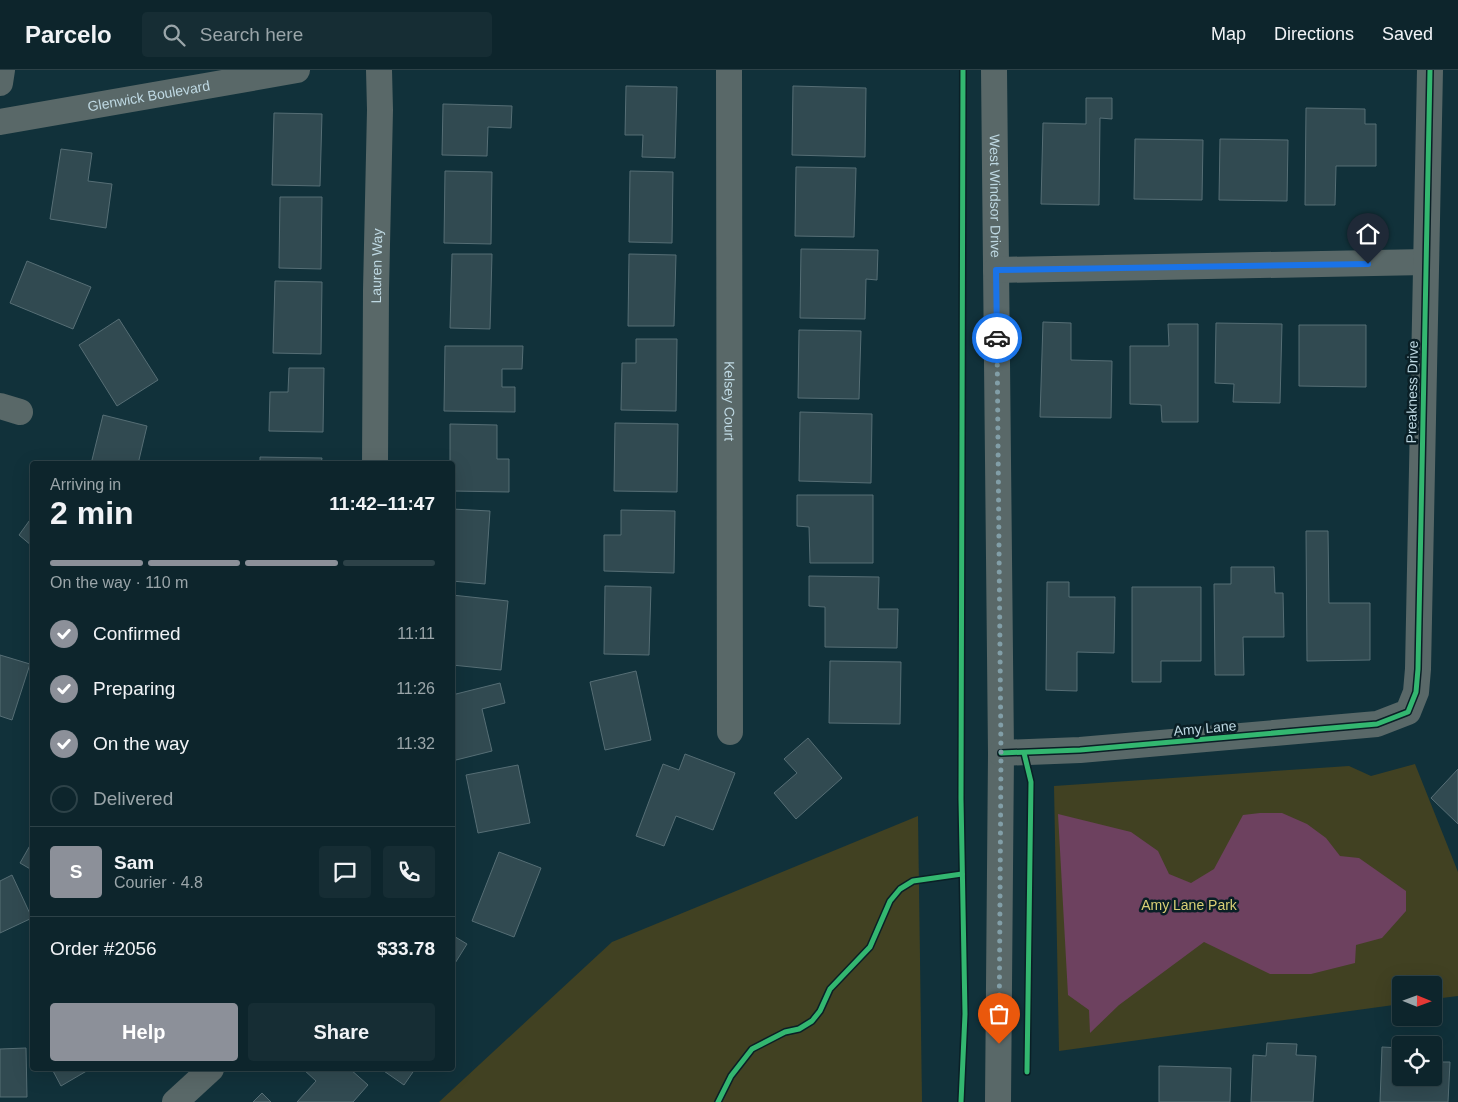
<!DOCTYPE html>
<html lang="en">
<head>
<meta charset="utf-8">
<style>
	body { margin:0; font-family:Helvetica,sans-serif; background:#162d34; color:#f1f3f6; height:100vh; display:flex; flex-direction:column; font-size:19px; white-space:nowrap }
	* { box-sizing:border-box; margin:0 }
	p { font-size:16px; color:#9aa5a9 }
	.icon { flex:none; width:28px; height:28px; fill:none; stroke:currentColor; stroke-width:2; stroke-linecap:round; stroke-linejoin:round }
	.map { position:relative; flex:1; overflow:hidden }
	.drawer { position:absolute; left:30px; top:391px; width:425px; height:610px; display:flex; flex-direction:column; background:#0d252c; border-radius:5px; box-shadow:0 5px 20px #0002,0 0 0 1px #2d4248 }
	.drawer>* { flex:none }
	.needle { width:32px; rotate:91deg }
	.buttons { position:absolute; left:1392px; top:906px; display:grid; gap:10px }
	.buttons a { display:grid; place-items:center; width:50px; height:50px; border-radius:5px; background:#0d252c; box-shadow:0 5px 20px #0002,0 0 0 1px #2d4248; font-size:25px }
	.pin { position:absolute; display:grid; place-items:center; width:42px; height:42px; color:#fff; margin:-51px -21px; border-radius:50% 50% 50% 0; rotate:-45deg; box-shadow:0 0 5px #0007 }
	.pin .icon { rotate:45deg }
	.courier { position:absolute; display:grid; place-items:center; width:50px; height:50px; margin:-25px; border:4px solid #1a73e8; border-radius:50%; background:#fff; color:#222; box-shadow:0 1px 6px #0007 }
	.headline em { font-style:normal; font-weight:700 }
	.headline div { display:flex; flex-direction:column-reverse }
	.headline { display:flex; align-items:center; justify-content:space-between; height:85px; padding:0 20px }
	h1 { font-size:32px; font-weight:700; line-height:38px }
	.bar { display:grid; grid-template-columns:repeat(4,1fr); gap:8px 5px; align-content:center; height:60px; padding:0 20px }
	.bar i { height:6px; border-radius:4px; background:#2d4248 }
	.bar .current { background:#8c9099 }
	.bar p { grid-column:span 4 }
	.line { display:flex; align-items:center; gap:12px; padding:0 20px; border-top:1px solid #2d4248 }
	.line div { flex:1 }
	.round { display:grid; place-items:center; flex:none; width:52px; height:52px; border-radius:5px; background:#162d34 }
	ol { padding:0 20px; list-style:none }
	li { display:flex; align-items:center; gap:15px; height:55px }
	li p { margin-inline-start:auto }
	li .icon { padding:5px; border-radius:50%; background:#8c9099; color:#fff; stroke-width:4 }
	li:last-child { color:#9aa5a9 }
	li i { width:28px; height:28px; border:2px solid #2d4248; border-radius:50% }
	.button { display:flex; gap:10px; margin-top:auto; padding:10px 20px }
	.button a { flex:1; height:58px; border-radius:5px; background:#8c9099; color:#fff; font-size:20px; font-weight:700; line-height:58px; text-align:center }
	.button a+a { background:#162d34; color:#f1f3f6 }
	header { display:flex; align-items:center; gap:30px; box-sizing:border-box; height:70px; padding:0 25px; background:#0d252c; border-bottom:1px solid #2d4248 }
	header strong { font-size:24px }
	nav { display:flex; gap:28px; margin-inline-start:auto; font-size:18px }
	.search { width:350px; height:45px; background:#162d34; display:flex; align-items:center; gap:12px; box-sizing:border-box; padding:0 18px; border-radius:5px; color:#9aa5a9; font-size:19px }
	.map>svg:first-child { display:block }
	.green { fill:#414122 }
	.water { fill:#6d415f }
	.building { fill:#314a51; stroke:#566e75 }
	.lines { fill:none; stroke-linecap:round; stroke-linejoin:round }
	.minor { stroke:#596868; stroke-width:26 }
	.cycleway-casing { stroke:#0a1f26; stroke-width:8 }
	.cycleway { stroke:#33b770; stroke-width:5 }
	.done { stroke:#819ea7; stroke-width:5; stroke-dasharray:0 9 }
	.route { stroke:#1a73e8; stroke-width:6 }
	.labels { text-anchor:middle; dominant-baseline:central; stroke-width:5; stroke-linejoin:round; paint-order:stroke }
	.street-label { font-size:14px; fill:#bed8e2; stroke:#0a1f26 }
	.park-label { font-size:14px; fill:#d9cf75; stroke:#0a1f26 }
</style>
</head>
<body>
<header>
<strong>Parcelo</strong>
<div class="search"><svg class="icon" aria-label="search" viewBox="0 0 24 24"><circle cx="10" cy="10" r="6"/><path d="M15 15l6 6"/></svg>Search here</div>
<nav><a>Map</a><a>Directions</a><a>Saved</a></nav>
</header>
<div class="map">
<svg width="1458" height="1032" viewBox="0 0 1458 1032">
	<rect width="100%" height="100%" fill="#11313a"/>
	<g class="green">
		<path d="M1415 694 1458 802V926L1434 929V915H1401V934L1059 981 1054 716 1349 696 1371 706Z"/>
		<path d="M918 746 922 1032H439L612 872Z"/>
	</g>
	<path class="water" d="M1260 743H1282L1307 754 1326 768 1340 786 1359 788 1406 821V841L1382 868 1356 875 1355 893 1311 904H1270L1204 872 1119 935 1090 963 1089 940 1068 925 1058 744 1131 762 1158 781 1169 804 1191 813 1214 799 1243 745Z"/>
	<g class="building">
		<path d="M626 16 677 17 675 88 642 87 643 65H625Z"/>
		<path d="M793 16 866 18 865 87 792 85Z"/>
		<path d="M1086 28H1112V49L1100 48 1099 135 1041 134 1043 53 1086 54Z"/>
		<path d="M443 34 512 36 511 58 488 57 487 86 442 85Z"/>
		<path d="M1306 38 1365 39V54H1376V96H1336L1335 135H1305Z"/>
		<path d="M274 43 322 44 320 116 272 115Z"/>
		<path d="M1135 69 1203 70 1202 130 1134 129Z"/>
		<path d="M1220 69 1288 70 1287 131 1219 130Z"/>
		<path d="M61 79 92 83 88 111 112 114 106 158 50 149Z"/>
		<path d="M796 97 856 98 854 167 795 166Z"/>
		<path d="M445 101 492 102 491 174 444 173Z"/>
		<path d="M630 101 673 102 672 173 629 172Z"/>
		<path d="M280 127H322L321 199 279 198Z"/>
		<path d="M801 179 878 180 877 210 866 209 865 249 800 248Z"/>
		<path d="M452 184H492L490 259 450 258Z"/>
		<path d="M629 184 676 185 674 256H628Z"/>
		<path d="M27 191 91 217 73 259 10 233Z"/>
		<path d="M275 211 322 212 321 284 273 283Z"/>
		<path d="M119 249 158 310 117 336 79 275Z"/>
		<path d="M1043 252 1071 253V290L1112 291 1111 348 1040 347Z"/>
		<path d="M1216 253 1282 254 1280 333 1233 332 1234 314 1215 313Z"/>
		<path d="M1168 254H1198V352H1162L1161 335 1130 334V276H1169Z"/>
		<path d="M1299 255H1366V317L1299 316Z"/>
		<path d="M799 260 861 261 859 329 798 328Z"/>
		<path d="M636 269H677L676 341 621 340 622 293H636Z"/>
		<path d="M445 276H523L522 299H502V317H515V342L444 341Z"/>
		<path d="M289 298H324L323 362 269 361 270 322H288Z"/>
		<path d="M800 342 872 344 871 413 799 411Z"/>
		<path d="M103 345 147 356 138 394H91Z"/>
		<path d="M615 353 678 354 677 422 614 421Z"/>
		<path d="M450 354 497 355V389H509V422L452 421V394H450Z"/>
		<path d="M260 387 322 388 321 394H260Z"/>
		<path d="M797 425H873V493H810L809 457 797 456Z"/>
		<path d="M452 439 490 441 485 514 452 511Z"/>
		<path d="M621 440 675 441 674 503 604 501V465H621Z"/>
		<path d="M32 447V476L19 465Z"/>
		<path d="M1306 461H1328L1329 533H1370V590L1307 591Z"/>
		<path d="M1231 497H1274L1275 523H1283L1284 567H1243L1244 605H1215L1214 514H1231Z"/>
		<path d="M809 506 879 507 878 539H898L897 578 825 577V537L809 536Z"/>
		<path d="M1047 512H1069V527H1115L1114 583 1077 582V621L1046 620Z"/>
		<path d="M605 516 651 517 649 585 604 584Z"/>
		<path d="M1132 517H1201V591H1161V612H1132Z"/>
		<path d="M452 525 508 531 501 600 452 595Z"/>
		<path d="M0 585 30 594 12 650 0 646Z"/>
		<path d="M830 591 901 592 900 654 829 653Z"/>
		<path d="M636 601 651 670 605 680 590 612Z"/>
		<path d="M500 613 505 633 482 639 492 681 452 691V625Z"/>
		<path d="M808 668 842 708 796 749 774 723 797 703 784 689Z"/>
		<path d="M685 684 735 703 713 760 676 746 664 776 636 766 663 694 679 700Z"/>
		<path d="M518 695 530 753 478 763 466 705Z"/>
		<path d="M1458 699V754L1431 728Z"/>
		<path d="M32 772V800L20 793Z"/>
		<path d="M499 782 541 798 514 867 472 851Z"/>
		<path d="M12 805 32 848 0 863V811Z"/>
		<path d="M452 865 467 874 452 898Z"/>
		<path d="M1267 973 1297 974 1296 985 1316 986 1313 1032H1251L1253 985 1266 986Z"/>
		<path d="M1382 977 1401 978V1008H1434V992H1450L1448 1032H1380Z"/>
		<path d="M26 978 27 1027H0V979Z"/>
		<path d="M1159 996 1231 998 1230 1032H1159Z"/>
		<path d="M52 999H90L61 1016Z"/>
		<path d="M303 999H350L368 1015 353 1032H297L316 1011Z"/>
		<path d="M381 999H415L404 1015Z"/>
		<path d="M262 1023 271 1032H253Z"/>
	</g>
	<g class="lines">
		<g class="minor">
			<path id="s1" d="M729 0 730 662"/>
			<path id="s2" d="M994 0 1001 683 998 1032"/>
			<path d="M0 13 2 0"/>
			<path id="s3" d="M0 52 297 0"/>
			<path d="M996 200 1426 192"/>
			<path d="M0 336 20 342"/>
			<path id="s4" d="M375 394 376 220 380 40 379 0"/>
			<path d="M1001 683 1080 680 1377 654 1408 642 1416 622 1418 599 1430 0"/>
			<path d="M175 1032 211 999"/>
		</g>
		<g class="cycleway-casing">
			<g id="cycleway">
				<path d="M1001 683 1080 680 1377 654 1408 642 1416 622 1418 599 1430 0"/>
				<path d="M1024 683 1031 712 1027 1002"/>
				<path d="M718 1032 731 1006 752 979 785 962 799 959 812 951 820 941 830 919 870 877 890 831 900 819 913 811 962 804"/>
				<path d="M961 1032 965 944 961 729 963 0"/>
			</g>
		</g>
		<use href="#cycleway" class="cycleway"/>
	</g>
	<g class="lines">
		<path class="done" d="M997 268 1001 684 999 974"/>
		<path class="route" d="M997 268 996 200 1368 194"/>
	</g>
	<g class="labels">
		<g class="street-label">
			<text stroke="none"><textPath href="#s3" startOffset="151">Glenwick Boulevard</textPath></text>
			<text stroke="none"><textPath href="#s2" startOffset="126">West Windsor Drive</textPath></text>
			<text stroke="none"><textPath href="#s4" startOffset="198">Lauren Way</textPath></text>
			<text transform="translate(1412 322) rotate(-89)">Preakness Drive</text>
			<text stroke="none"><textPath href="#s1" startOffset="331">Kelsey Court</textPath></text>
			<text transform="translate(1205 658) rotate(-5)">Amy Lane</text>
		</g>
		<g class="park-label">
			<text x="1189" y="835">Amy Lane Park</text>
		</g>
	</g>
</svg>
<div class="buttons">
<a><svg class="needle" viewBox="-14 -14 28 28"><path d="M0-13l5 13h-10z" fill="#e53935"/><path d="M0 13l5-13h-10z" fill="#9aa5a9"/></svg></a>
<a><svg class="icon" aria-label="locate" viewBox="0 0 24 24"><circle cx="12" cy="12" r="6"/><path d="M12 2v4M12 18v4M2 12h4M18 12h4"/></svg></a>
</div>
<div class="pin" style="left:999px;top:974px;background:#ea580c"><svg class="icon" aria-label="bag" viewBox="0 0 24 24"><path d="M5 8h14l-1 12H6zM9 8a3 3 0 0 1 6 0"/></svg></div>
<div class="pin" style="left:1368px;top:194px;background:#1f2937"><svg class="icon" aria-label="home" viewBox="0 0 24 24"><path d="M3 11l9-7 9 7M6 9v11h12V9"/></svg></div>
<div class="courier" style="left:997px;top:268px"><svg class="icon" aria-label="car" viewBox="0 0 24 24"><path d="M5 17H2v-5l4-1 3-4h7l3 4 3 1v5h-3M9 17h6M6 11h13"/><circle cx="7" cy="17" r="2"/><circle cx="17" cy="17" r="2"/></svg></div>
<section class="drawer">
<div class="headline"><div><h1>2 min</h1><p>Arriving in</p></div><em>11:42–11:47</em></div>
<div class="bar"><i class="current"></i><i class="current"></i><i class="current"></i><i></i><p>On the way · 110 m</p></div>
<ol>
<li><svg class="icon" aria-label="check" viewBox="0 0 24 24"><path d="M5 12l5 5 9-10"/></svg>Confirmed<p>11:11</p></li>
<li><svg class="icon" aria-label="check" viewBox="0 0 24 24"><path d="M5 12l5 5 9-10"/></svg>Preparing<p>11:26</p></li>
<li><svg class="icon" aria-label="check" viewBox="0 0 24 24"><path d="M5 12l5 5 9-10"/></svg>On the way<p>11:32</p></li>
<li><i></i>Delivered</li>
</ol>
<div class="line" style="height:90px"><b class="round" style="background:#8c9099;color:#fff">S</b><div><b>Sam</b><p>Courier · 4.8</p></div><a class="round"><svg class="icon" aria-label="chat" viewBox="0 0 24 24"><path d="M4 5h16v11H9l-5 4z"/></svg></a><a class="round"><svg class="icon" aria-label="phone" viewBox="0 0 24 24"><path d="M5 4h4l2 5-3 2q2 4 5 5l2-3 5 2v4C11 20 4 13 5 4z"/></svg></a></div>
<div class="line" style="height:65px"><div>Order #2056</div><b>$33.78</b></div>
<div class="button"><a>Help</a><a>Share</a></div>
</section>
</div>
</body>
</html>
